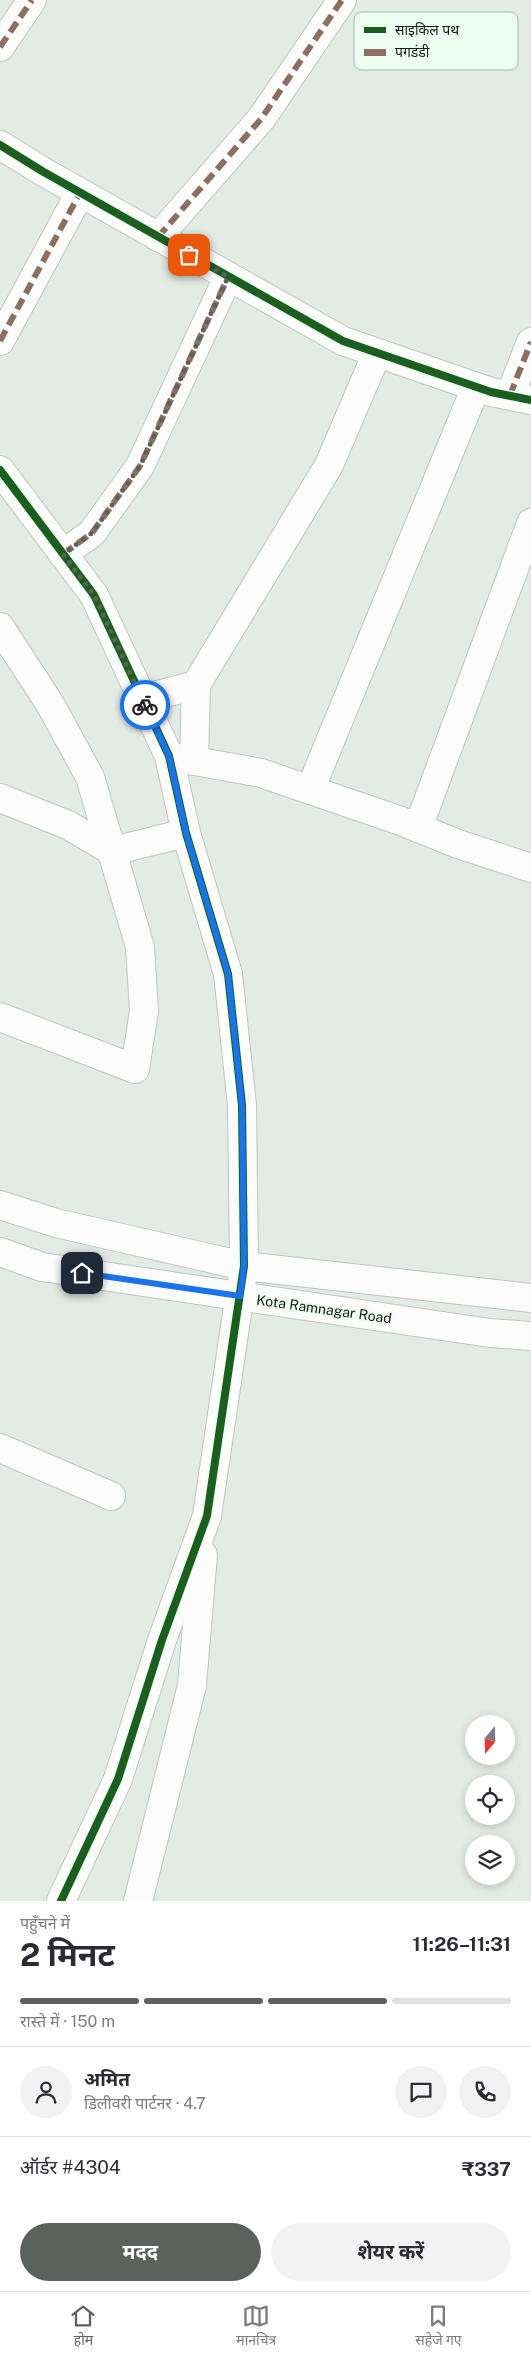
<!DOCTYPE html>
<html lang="hi">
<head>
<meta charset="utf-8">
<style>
	body { margin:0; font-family:"Public Sans","Noto Sans Devanagari",sans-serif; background:#f2f2f3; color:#2b2b33; height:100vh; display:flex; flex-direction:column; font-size:19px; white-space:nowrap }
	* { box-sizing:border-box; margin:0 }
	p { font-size:16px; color:#7c7c81 }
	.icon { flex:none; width:28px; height:28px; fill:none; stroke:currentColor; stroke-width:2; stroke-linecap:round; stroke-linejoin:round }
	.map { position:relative; height:1901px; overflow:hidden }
	.details { display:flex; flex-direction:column; background:#fff; flex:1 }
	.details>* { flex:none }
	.needle { width:32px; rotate:199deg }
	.tools { position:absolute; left:465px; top:1715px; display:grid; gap:10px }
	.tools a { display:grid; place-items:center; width:50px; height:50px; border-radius:50%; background:#fff; box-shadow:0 2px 8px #0003; font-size:25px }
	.pin { position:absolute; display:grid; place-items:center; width:42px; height:42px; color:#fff; margin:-21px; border-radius:10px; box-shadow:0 2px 8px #0006 }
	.courier { position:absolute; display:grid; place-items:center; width:50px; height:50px; margin:-25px; border:4px solid #1a73e8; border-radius:50%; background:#fff; color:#222; box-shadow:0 1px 6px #0007 }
	.overview em { font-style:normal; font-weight:700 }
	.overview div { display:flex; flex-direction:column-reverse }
	.overview { display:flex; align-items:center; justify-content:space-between; height:85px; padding:0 20px }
	h1 { font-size:32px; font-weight:700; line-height:38px }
	.bar { display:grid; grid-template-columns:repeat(4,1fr); gap:8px 5px; align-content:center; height:60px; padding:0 20px }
	.bar i { height:6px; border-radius:4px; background:#e1e1e2 }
	.bar .selected { background:#5b625d }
	.bar p { grid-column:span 4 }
	.line { display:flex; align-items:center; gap:12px; padding:0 20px; border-top:1px solid #e1e1e2 }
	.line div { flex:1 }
	.round { display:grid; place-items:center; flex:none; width:52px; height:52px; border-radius:26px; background:#f2f2f3 }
	.button { display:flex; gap:10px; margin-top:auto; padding:10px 20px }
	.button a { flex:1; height:58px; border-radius:30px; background:#5b625d; color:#fff; font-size:20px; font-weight:700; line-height:58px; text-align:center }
	.button a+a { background:#f2f2f3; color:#2b2b33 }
	.menu { display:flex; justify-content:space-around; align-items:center; height:70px; border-top:1px solid #e1e1e2; background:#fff; font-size:14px; color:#7c7c81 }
	.menu a { display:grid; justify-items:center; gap:2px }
	.menu .selected { color:#5b625d }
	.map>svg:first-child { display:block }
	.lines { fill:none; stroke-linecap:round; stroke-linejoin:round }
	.street-casing { stroke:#bec6c0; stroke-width:30 }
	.secondary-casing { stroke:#bec6c0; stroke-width:30 }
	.street { stroke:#fbfcfb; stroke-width:28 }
	.secondary { stroke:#fbfcfb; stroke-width:28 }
	.quiet { stroke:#8d6e63; stroke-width:6; stroke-dasharray:12 6; stroke-linecap:butt }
	.cycleway-casing { stroke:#ebfeef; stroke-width:11 }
	.cycleway { stroke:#1b5e20; stroke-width:8 }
	.done { stroke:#5b625d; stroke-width:5; stroke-dasharray:0 9 }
	.route { stroke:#1a73e8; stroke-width:6 }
	.labels { text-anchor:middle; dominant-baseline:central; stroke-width:4; stroke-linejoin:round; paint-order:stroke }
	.street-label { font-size:14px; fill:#121814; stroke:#ebfeef }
	.key { fill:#ebfeef; stroke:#aab9ad; stroke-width:1 }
	.key-label { font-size:14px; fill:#121814 }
</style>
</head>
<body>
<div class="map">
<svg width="531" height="1901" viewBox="0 0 531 1901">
	<rect width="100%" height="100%" fill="#e2ece4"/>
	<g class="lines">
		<g class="street-casing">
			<g id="street">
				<path d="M0 47 32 0"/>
				<path d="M0 145 42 171 343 341 491 392 531 400"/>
				<path d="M158 237 261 119 342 0"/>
				<path d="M0 341 80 193"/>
				<path d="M510 395 531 342"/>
				<path d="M0 470 94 595 169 756 186 833 228 974 242 1105 244 1266 207 1516 162 1640 118 1779 61 1901"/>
				<path d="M63 554 92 533 140 466 228 277"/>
				<path d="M0 627 50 704 90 777 140 947 144 1011 135 1069 0 1017"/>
				<path d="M142 699 196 685"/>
				<path d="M178 758 261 773 401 821 458 844 531 868"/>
				<path d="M194 761 196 685 329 465 377 353"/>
				<path d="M310 790 476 387"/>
				<path d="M0 798 68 825 112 851 186 833"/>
				<path d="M418 828 531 523"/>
				<path d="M0 1448 111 1496"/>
				<path d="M138 1901 192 1685 203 1555"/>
			</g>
		</g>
		<g class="secondary-casing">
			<g id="secondary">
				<path d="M0 1205 56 1223 244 1266 531 1298"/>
				<path d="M0 1252 42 1267 490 1333 531 1336"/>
			</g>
		</g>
		<use href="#street" class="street"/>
		<use href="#secondary" class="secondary"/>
		<g class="quiet">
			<path d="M0 47 32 0"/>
			<path d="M158 237 261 119 342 0"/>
			<path d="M0 341 80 193"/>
			<path d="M510 395 531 342"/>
			<path d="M63 554 92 533 140 466 228 277"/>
		</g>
		<g class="cycleway-casing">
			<g id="cycleway">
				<path d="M0 145 42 171 343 341 491 392 531 400"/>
				<path d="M0 470 94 595 169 756 186 833 228 974 242 1105 244 1266 207 1516 162 1640 118 1779 61 1901"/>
			</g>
		</g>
		<use href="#cycleway" class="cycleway"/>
	</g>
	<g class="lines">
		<path class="done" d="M145 705 94 595 63 554 92 533 140 466 228 277 189 255"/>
		<path class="route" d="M82 1273 240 1296 244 1266 242 1105 228 974 186 833 169 756 145 705"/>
	</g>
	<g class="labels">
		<g class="street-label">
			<text transform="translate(324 1309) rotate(8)">Kota Ramnagar Road</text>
		</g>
	</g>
	<rect x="354" y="12" width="164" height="58" rx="8" class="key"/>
	<rect x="364" y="27" width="22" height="6" fill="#1b5e20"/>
	<rect x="364" y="49" width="22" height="7" fill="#8d6e63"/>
	<g class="key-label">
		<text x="395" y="35">साइकिल पथ</text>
		<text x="395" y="57">पगडंडी</text>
	</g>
</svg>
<div class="tools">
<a><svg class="needle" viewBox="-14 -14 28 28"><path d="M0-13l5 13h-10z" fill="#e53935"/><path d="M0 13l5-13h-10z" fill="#7c7c81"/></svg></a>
<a><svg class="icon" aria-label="locate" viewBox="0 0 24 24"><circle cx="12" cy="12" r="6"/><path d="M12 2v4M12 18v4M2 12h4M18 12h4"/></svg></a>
<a><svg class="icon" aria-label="layers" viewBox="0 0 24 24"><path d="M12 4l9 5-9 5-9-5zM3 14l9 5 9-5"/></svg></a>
</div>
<div class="pin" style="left:189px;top:255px;background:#ea580c"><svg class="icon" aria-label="bag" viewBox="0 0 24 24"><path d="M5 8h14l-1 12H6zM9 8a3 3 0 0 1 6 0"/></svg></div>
<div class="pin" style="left:82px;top:1273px;background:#1f2937"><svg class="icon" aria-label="home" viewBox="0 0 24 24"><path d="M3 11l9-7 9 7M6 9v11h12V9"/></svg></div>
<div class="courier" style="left:145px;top:705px"><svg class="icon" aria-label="bike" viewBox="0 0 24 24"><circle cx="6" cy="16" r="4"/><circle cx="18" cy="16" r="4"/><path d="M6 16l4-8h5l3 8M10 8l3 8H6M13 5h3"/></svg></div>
</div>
<section class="details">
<div class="overview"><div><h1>2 मिनट</h1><p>पहुँचने में</p></div><em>11:26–11:31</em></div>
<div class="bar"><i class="selected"></i><i class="selected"></i><i class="selected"></i><i></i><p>रास्ते में · 150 m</p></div>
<div class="line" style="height:90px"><a class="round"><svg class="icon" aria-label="person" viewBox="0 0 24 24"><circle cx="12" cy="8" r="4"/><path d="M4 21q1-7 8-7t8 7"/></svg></a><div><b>अमित</b><p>डिलीवरी पार्टनर · 4.7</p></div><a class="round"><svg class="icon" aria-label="chat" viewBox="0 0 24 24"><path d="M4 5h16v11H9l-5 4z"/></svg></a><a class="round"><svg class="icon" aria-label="phone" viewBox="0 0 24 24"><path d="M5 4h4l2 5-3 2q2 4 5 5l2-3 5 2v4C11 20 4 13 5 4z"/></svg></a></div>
<div class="line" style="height:65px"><div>ऑर्डर #4304</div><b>₹337</b></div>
<div class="button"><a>मदद</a><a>शेयर करें</a></div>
</section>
<nav class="menu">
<a class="selected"><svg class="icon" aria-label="home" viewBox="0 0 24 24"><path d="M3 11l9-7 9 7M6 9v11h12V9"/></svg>होम</a>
<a><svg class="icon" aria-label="map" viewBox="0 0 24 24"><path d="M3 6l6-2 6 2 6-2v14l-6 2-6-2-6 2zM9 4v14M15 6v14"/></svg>मानचित्र</a>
<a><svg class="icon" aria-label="saved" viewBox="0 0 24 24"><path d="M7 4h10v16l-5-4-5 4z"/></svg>सहेजे गए</a>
</nav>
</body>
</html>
